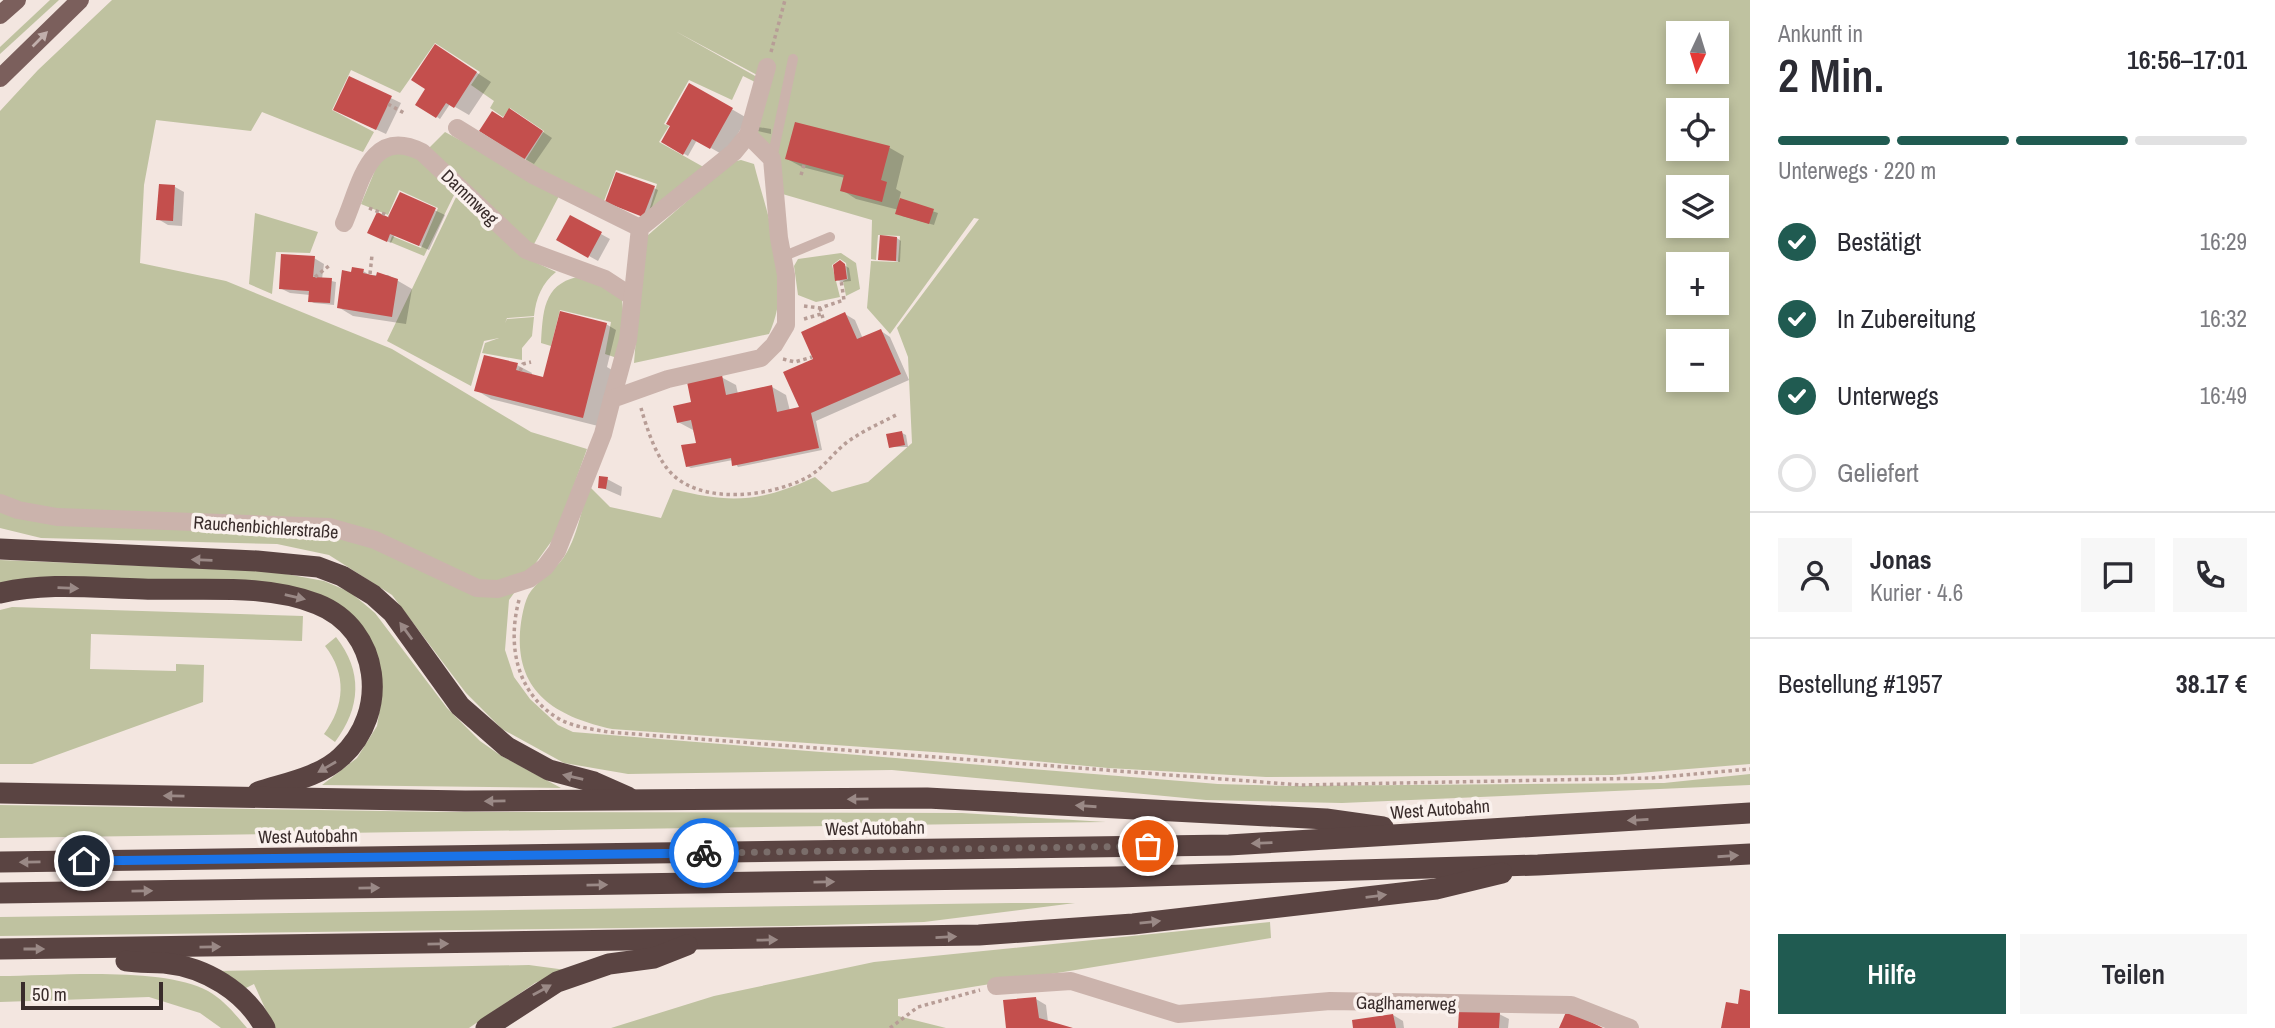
<!DOCTYPE html>
<html lang="de">
<head>
<meta charset="utf-8">
<style>
	body { margin:0; font-family:"Archivo Narrow",sans-serif; background:#f7f7f7; color:#2b2b33; height:100vh; display:flex; flex-direction:column; font-size:26px; white-space:nowrap }
	* { box-sizing:border-box; margin:0 }
	p { font-size:23px; color:#7c7c81 }
	.icon { flex:none; width:38px; height:38px; fill:none; stroke:currentColor; stroke-width:2; stroke-linecap:round; stroke-linejoin:round }
	.map { position:relative; flex:1; overflow:hidden }
	.side { display:flex; flex-direction:column; background:#fff; width:525px }
	.side>* { flex:none }
	.needle { width:46px; rotate:184deg }
	.buttons { position:absolute; left:1666px; top:21px; display:grid; gap:14px }
	.buttons a { display:grid; place-items:center; width:63px; height:63px; border-radius:0px; background:#fff; box-shadow:0 4px 10px #0003; font-size:35px }
	.scale { position:absolute; left:21px; bottom:18px; width:142px; box-sizing:border-box; padding-left:7px; border:4px solid #392c2b; border-top:0; font-size:19px; line-height:24px; white-space:nowrap; color:#392c2b; -webkit-text-stroke:5px #faf1ed; paint-order:stroke }
	.pin { position:absolute; display:grid; place-items:center; width:60px; height:60px; color:#fff; margin:-30px; border:4px solid #fff; border-radius:50%; box-shadow:0 2px 7px #0007 }
	.courier { position:absolute; display:grid; place-items:center; width:70px; height:70px; margin:-35px; border:5px solid #1a73e8; border-radius:50%; background:#fff; color:#222; box-shadow:0 2px 9px #0007 }
	.head em { font-style:normal; font-weight:600 }
	.head div { display:flex; flex-direction:column-reverse }
	.head { display:flex; align-items:center; justify-content:space-between; height:119px; padding:0 28px }
	h1 { font-size:46px; font-weight:600; line-height:52px }
	.bar { display:grid; grid-template-columns:repeat(4,1fr); gap:10px 7px; align-content:center; height:84px; padding:0 28px }
	.bar i { height:9px; border-radius:5px; background:#e1e1e2 }
	.bar .selected { background:#205b51 }
	.bar p { grid-column:span 4 }
	.line { display:flex; align-items:center; gap:18px; padding:0 28px; border-top:2px solid #e1e1e2 }
	.line div { flex:1 }
	.round { display:grid; place-items:center; flex:none; width:74px; height:74px; border-radius:0px; background:#f7f7f7 }
	ol { padding:0 28px; list-style:none }
	li { display:flex; align-items:center; gap:21px; height:77px }
	li p { margin-inline-start:auto }
	li .icon { padding:7px; border-radius:50%; background:#205b51; color:#fff; stroke-width:4 }
	li:last-child { color:#7c7c81 }
	li i { width:38px; height:38px; border:4px solid #e1e1e2; border-radius:50% }
	.cta { display:flex; gap:14px; margin-top:auto; padding:14px 28px }
	.cta a { flex:1; height:80px; border-radius:0px; background:#205b51; color:#fff; font-size:28px; font-weight:600; line-height:80px; text-align:center }
	.cta a+a { background:#f7f7f7; color:#2b2b33 }
	main { display:flex; flex:1; min-height:0 }
	.map>svg:first-child { display:block }
	.green { fill:#bfc2a0; fill-rule:evenodd }
	.shadow { fill:#0003 }
	.building { fill:#c44f4d }
	.lines { fill:none; stroke-linecap:round; stroke-linejoin:round }
	.path { stroke:#b79d96; stroke-width:3.5; stroke-dasharray:3.5 3.5; stroke-linecap:butt }
	.service { stroke:#cbb3ac; stroke-width:10 }
	.minor { stroke:#cbb3ac; stroke-width:18 }
	.primary { stroke:#7b5f5c; stroke-width:18 }
	.motorway { stroke:#5a4442; stroke-width:21 }
	.oneway { fill:#c1afac }
	.oneway2 { fill:#9a8986 }
	.done { stroke:#7a6d6a; stroke-width:7; stroke-dasharray:0 12.6 }
	.route { stroke:#1a73e8; stroke-width:9 }
	.labels { text-anchor:middle; dominant-baseline:central; stroke-width:7; stroke-linejoin:round; paint-order:stroke }
	.street-label { font-size:18px; fill:#392c2b; stroke:#faf1ed }
</style>
</head>
<body>
<main>
<div class="map">
<svg width="1750" height="1028" viewBox="0 0 1750 1028">
	<rect width="100%" height="100%" fill="#f3e6e0"/>
	<g class="green">
		<path d="M50 0H59L0 54V47Z"/>
		<path d="M112 0H1750V764L1614 775 1266 777 1108 768 961 754 612 729C558 717 516 694 520 632 521 620 524 600 531 591 542 576 558 569 567 552 578 533 582 507 589 486L610 507 661 518 673 489C731 504 761 502 815 477L832 492 868 482 912 443 908 357 897 328 979 219 974 218 890 334 867 308 871 261 898 262 900 236 878 235 876 260 871 259 872 220 779 193 755 136 768 81 675 31 757 77 755 82 743 76 732 100 689 80 664 124 669 126 659 142 707 169 647 218 657 184 616 170 602 206 525 161 544 131 510 108 503 117 490 108 494 101 471 85 480 72 435 43 400 93 351 70 332 110 374 132 363 152 262 112 251 131 156 120 144 185 140 263 226 281 392 349 531 432 587 449 556 535 509 600 505 650 514 677 530 699 558 725 573 732 1218 784 1288 786 1664 783 1750 774V785L1342 803 1206 800 892 770 628 774 564 763 502 729 466 693 392 595 329 555 277 544 41 538 0 528V111L38 70ZM1678 33H1717V72H1678ZM1678 110H1717V149H1678ZM1678 187H1717V226H1678ZM1678 264H1717V303H1678ZM1678 341H1717V380H1678Z"/>
		<path d="M445 132 560 194 532 248 427 150Z"/>
		<path d="M407 150 456 191 424 256 390 242 392 236 421 248 438 208 399 190 388 215 361 204 381 156Z"/>
		<path d="M741 160 754 164C767 216 794 282 769 334L634 363 643 251 647 236 732 162Z"/>
		<path d="M458 193 535 262 556 272C542 283 536 298 534 316L507 318 505 323 507 319 534 317 532 336 522 348V360L482 353 485 343 499 338 484 341 471 386 387 341Z"/>
		<path d="M255 213 318 232 310 253 276 252 272 294 249 284Z"/>
		<path d="M841 253 856 263 860 289 846 296 843 281 848 279 846 263 840 259 832 265 840 297 816 302 798 295 794 266 798 259Z"/>
		<path d="M577 277 599 283 622 299 624 322 617 358 605 354 611 322 560 310 551 346 541 343C543 312 543 285 577 277Z"/>
		<path d="M0 560 270 571 324 581 350 592 375 613 447 708 480 741 500 755 561 788 322 785 357 758 377 726 382 695 329 601 0 583Z"/>
		<path d="M12 607 303 616 302 641 91 634 90 669 176 671V664L204 665 203 702 32 764H0V610Z"/>
		<path d="M336 637C363 671 361 708 335 742L324 734C345 706 347 674 325 646Z"/>
		<path d="M0 805 447 812 962 813 1106 822 0 838Z"/>
		<path d="M1011 903H1075L924 922 791 926 0 936V917Z"/>
		<path d="M1270 922 1271 938 898 999V1016L946 1028H611L714 996 874 962Z"/>
		<path d="M529 965 566 970 535 983 469 1028H274L254 984 242 990 218 971Z"/>
		<path d="M0 976C54 976 162 966 208 991 224 1000 235 1014 247 1028H221L200 1013 149 997 0 1002Z"/>
	</g>
	<g class="shadow">
		<path d="M450 55 491 82 469 115 450 104 440 119 418 104Z"/>
		<path d="M350 78 401 103 386 134 345 115Z"/>
		<path d="M690 85 747 118 725 156 697 140 688 156 663 142Z"/>
		<path d="M519 116 552 138 534 164 525 159Z"/>
		<path d="M796 124 890 148 904 156 896 189 901 192 899 200 938 213 934 225 902 216 899 210 856 199 842 190 845 178 802 167 787 159Z"/>
		<path d="M758 127 771 129V134L758 131Z"/>
		<path d="M161 186 175 187 184 192 182 226 168 225 158 219Z"/>
		<path d="M654 188 658 190 648 218 611 204Z"/>
		<path d="M401 194 445 215 429 250 395 235 391 243 374 235 389 219Z"/>
		<path d="M570 217 610 239 598 261 558 239Z"/>
		<path d="M897 238 901 241 900 262 880 259Z"/>
		<path d="M314 258 324 264 322 279 336 282 334 305 314 303 310 301V295L290 293 280 288Z"/>
		<path d="M844 265 849 268 851 281 841 282 837 280Z"/>
		<path d="M363 271 370 275H388L412 289 406 324 353 316 338 307 353 274Z"/>
		<path d="M845 314 855 320 863 339 881 331 890 337 909 380 816 421 822 450 738 467 733 460 691 468 687 466 698 444 693 430 678 422 693 403 721 377 736 385 738 394 772 387 786 395 790 411 801 409 815 360Z"/>
		<path d="M606 324 616 330 607 367 612 370 598 426 491 399 476 390 517 365 532 373 531 376 545 379Z"/>
		<path d="M902 433 906 435 908 447H890Z"/>
		<path d="M607 479 622 487 621 496 600 487Z"/>
		<path d="M1036 999 1046 1005 1048 1022 1069 1028H1007Z"/>
		<path d="M1499 1014 1509 1019 1508 1028H1459Z"/>
		<path d="M1393 1015 1403 1021 1404 1028H1355Z"/>
	</g>
	<g class="building">
		<path d="M435 44 477 72 454 108 446 103 436 118 415 105 425 89 411 80Z"/>
		<path d="M349 76 392 96 376 130 333 110Z"/>
		<path d="M689 83 733 108 710 149 692 139 683 155 661 142 670 126 666 124Z"/>
		<path d="M509 108 543 131 524 160 479 131 492 111 503 118Z"/>
		<path d="M795 122 890 146 881 180 887 182 882 202 840 191 844 175 785 159Z"/>
		<path d="M616 172 655 186 643 217 605 202Z"/>
		<path d="M159 184 175 185 173 221 156 220Z"/>
		<path d="M400 192 436 208 419 246 390 234 387 242 367 233 377 212 388 217Z"/>
		<path d="M900 198 934 209 929 224 895 214Z"/>
		<path d="M570 215 602 232 588 258 556 240Z"/>
		<path d="M880 235 897 237 896 261 878 260Z"/>
		<path d="M281 254 315 256 313 277 332 278 330 303 308 302 309 291 279 289Z"/>
		<path d="M840 260 845 264 847 279 835 281 833 265Z"/>
		<path d="M352 267 364 269 363 273 376 276 377 272 398 279 392 317 337 308 342 270 351 272Z"/>
		<path d="M560 311 607 323 583 418 474 391 484 355 518 363 516 370 543 377Z"/>
		<path d="M845 312 857 339 881 329 901 374 811 413 819 448 732 466 731 458 686 467 681 445 696 443 691 420 677 423 673 406 691 402 687 382 722 375 726 395 772 385 777 412 799 407 783 372 813 359 801 332Z"/>
		<path d="M902 431 905 445 889 448 886 434Z"/>
		<path d="M599 476 608 477 606 489 598 488Z"/>
		<path d="M1740 989 1750 991V1028H1721L1726 1002 1738 1004Z"/>
		<path d="M1036 997 1039 1018 1073 1028H1006L1003 1000Z"/>
		<path d="M1459 1010 1500 1012 1499 1028H1458Z"/>
		<path d="M1567 1010 1603 1028H1559Z"/>
		<path d="M1393 1014 1396 1028H1353L1352 1020Z"/>
	</g>
	<g class="lines">
		<g class="path">
			<path d="M771 52 785 0"/>
			<path d="M388 104 404 113"/>
			<path d="M801 175 804 165"/>
			<path d="M369 208 389 216"/>
			<path d="M370 274 372 255"/>
			<path d="M315 277 330 265"/>
			<path d="M804 306 820 308 844 300 841 280"/>
			<path d="M820 308 824 322"/>
			<path d="M804 319 821 314"/>
			<path d="M783 359 795 362 812 357"/>
			<path d="M520 371 523 364 531 362"/>
			<path d="M641 408C647 429 657 460 673 475 705 505 771 496 806 478 823 469 832 454 846 443 862 431 881 423 898 414"/>
			<path d="M519 600C507 645 516 695 561 720 575 727 592 729 608 732L1301 785 1651 778 1750 769"/>
			<path d="M890 1028 918 1007 980 990"/>
		</g>
		<g class="service">
			<path d="M772 159 793 59"/>
			<path d="M782 257 830 237"/>
		</g>
		<g class="minor">
			<path d="M457 128 535 176 640 228"/>
			<path d="M344 223C361 184 369 126 422 152L526 250 605 279 631 296"/>
			<path d="M612 399 628 340 640 228 734 152 748 135"/>
			<path d="M0 503 18 510 57 517 329 527 375 540 477 588 498 589 529 579 545 567 557 551 603 434 612 399 668 379 761 358 774 345 786 325V275L779 238 772 159 748 135 767 67"/>
			<path d="M996 986 1071 981 1178 1014 1330 1001 1571 1005 1630 1028"/>
		</g>
		<g class="primary">
			<path d="M0 15 17 0"/>
			<path d="M0 78 80 0"/>
		</g>
		<g class="motorway">
			<path d="M0 549 257 561 318 567 342 576 373 595 393 613 460 706 507 747 549 770 594 782 628 797"/>
			<path d="M0 593C46 582 96 588 143 589 199 591 265 583 317 604 381 629 390 713 341 757 320 777 285 783 258 792"/>
			<path d="M0 793 465 801 927 798 1326 819 1383 827"/>
			<path d="M0 862 1229 845 1750 813"/>
			<path d="M0 893 1115 877 1538 865 1750 854"/>
			<path d="M0 949 979 935 1133 924 1436 889 1502 873"/>
			<path d="M126 961C138 963 151 962 164 963 205 967 245 991 265 1028"/>
			<path d="M486 1028 557 982 609 964 654 958 687 945"/>
		</g>
	</g>
	<defs><path id="oneway-solid" d="M-6-.8H1V-3.2L6.5 0L1 3.2V.8H-6Z" transform="scale(1.75)"/></defs>
	<use class="oneway" href="#oneway-solid" transform="translate(40 39) rotate(-45)"/>
	<g class="oneway2">
		<use href="#oneway-solid" transform="translate(202 560) rotate(-178)"/>
		<use href="#oneway-solid" transform="translate(68 588) rotate(2)"/>
		<use href="#oneway-solid" transform="translate(295 597) rotate(13)"/>
		<use href="#oneway-solid" transform="translate(406 631) rotate(-126)"/>
		<use href="#oneway-solid" transform="translate(327 767) rotate(150)"/>
		<use href="#oneway-solid" transform="translate(573 777) rotate(-167)"/>
		<use href="#oneway-solid" transform="translate(174 796) rotate(-179)"/>
		<use href="#oneway-solid" transform="translate(858 799) rotate(179)"/>
		<use href="#oneway-solid" transform="translate(495 801) rotate(179)"/>
		<use href="#oneway-solid" transform="translate(1086 806) rotate(-176)"/>
		<use href="#oneway-solid" transform="translate(1638 820) rotate(177)"/>
		<use href="#oneway-solid" transform="translate(1262 843) rotate(178)"/>
		<use href="#oneway-solid" transform="translate(1728 856) rotate(-4)"/>
		<use href="#oneway-solid" transform="translate(30 862) rotate(179)"/>
		<use href="#oneway-solid" transform="translate(824 882) rotate(-1)"/>
		<use href="#oneway-solid" transform="translate(597 885) rotate(-1)"/>
		<use href="#oneway-solid" transform="translate(369 888) rotate(-1)"/>
		<use href="#oneway-solid" transform="translate(142 891) rotate(-1)"/>
		<use href="#oneway-solid" transform="translate(1376 896) rotate(-7)"/>
		<use href="#oneway-solid" transform="translate(1150 922) rotate(-6)"/>
		<use href="#oneway-solid" transform="translate(946 937) rotate(-3)"/>
		<use href="#oneway-solid" transform="translate(767 940) rotate(-1)"/>
		<use href="#oneway-solid" transform="translate(438 944) rotate(-1)"/>
		<use href="#oneway-solid" transform="translate(210 947) rotate(-1)"/>
		<use href="#oneway-solid" transform="translate(34 949)"/>
		<use href="#oneway-solid" transform="translate(542 990) rotate(-29)"/>
	</g>
	<g class="lines">
		<path class="done" d="M704 853 1148 846"/>
		<path class="route" d="M84 861 704 853"/>
	</g>
	<g class="labels">
		<g class="street-label">
			<text transform="translate(470 197) rotate(44)">Dammweg</text>
			<text transform="translate(266 527) rotate(4)">Rauchenbichlerstraße</text>
			<text transform="translate(1440 809) rotate(-4)">West Autobahn</text>
			<text transform="translate(875 828) rotate(-1)">West Autobahn</text>
			<text transform="translate(308 836) rotate(-1)">West Autobahn</text>
			<text transform="translate(1406 1003) rotate(1)">Gaglhamerweg</text>
		</g>
	</g>
</svg>
<div class="buttons">
<a><svg class="needle" viewBox="-14 -14 28 28"><path d="M0-13l5 13h-10z" fill="#e53935"/><path d="M0 13l5-13h-10z" fill="#7c7c81"/></svg></a>
<a><svg class="icon" aria-label="locate" viewBox="0 0 24 24"><circle cx="12" cy="12" r="6"/><path d="M12 2v4M12 18v4M2 12h4M18 12h4"/></svg></a>
<a><svg class="icon" aria-label="layers" viewBox="0 0 24 24"><path d="M12 4l9 5-9 5-9-5zM3 14l9 5 9-5"/></svg></a>
<a>+</a>
<a>−</a>
</div>
<div class="scale">50 m</div>
<div class="pin" style="left:1148px;top:846px;background:#ea580c"><svg class="icon" aria-label="bag" viewBox="0 0 24 24"><path d="M5 8h14l-1 12H6zM9 8a3 3 0 0 1 6 0"/></svg></div>
<div class="pin" style="left:84px;top:861px;background:#1f2937"><svg class="icon" aria-label="home" viewBox="0 0 24 24"><path d="M3 11l9-7 9 7M6 9v11h12V9"/></svg></div>
<div class="courier" style="left:704px;top:853px"><svg class="icon" aria-label="bike" viewBox="0 0 24 24"><circle cx="6" cy="16" r="4"/><circle cx="18" cy="16" r="4"/><path d="M6 16l4-8h5l3 8M10 8l3 8H6M13 5h3"/></svg></div>
</div>
<section class="side">
<div class="head"><div><h1>2 Min.</h1><p>Ankunft in</p></div><em>16:56–17:01</em></div>
<div class="bar"><i class="selected"></i><i class="selected"></i><i class="selected"></i><i></i><p>Unterwegs · 220 m</p></div>
<ol>
<li><svg class="icon" aria-label="check" viewBox="0 0 24 24"><path d="M5 12l5 5 9-10"/></svg>Bestätigt<p>16:29</p></li>
<li><svg class="icon" aria-label="check" viewBox="0 0 24 24"><path d="M5 12l5 5 9-10"/></svg>In Zubereitung<p>16:32</p></li>
<li><svg class="icon" aria-label="check" viewBox="0 0 24 24"><path d="M5 12l5 5 9-10"/></svg>Unterwegs<p>16:49</p></li>
<li><i></i>Geliefert</li>
</ol>
<div class="line" style="height:126px"><a class="round"><svg class="icon" aria-label="person" viewBox="0 0 24 24"><circle cx="12" cy="8" r="4"/><path d="M4 21q1-7 8-7t8 7"/></svg></a><div><b>Jonas</b><p>Kurier · 4.6</p></div><a class="round"><svg class="icon" aria-label="chat" viewBox="0 0 24 24"><path d="M4 5h16v11H9l-5 4z"/></svg></a><a class="round"><svg class="icon" aria-label="phone" viewBox="0 0 24 24"><path d="M5 4h4l2 5-3 2q2 4 5 5l2-3 5 2v4C11 20 4 13 5 4z"/></svg></a></div>
<div class="line" style="height:91px"><div>Bestellung #1957</div><b>38.17 €</b></div>
<div class="cta"><a>Hilfe</a><a>Teilen</a></div>
</section>
</main>
</body>
</html>
